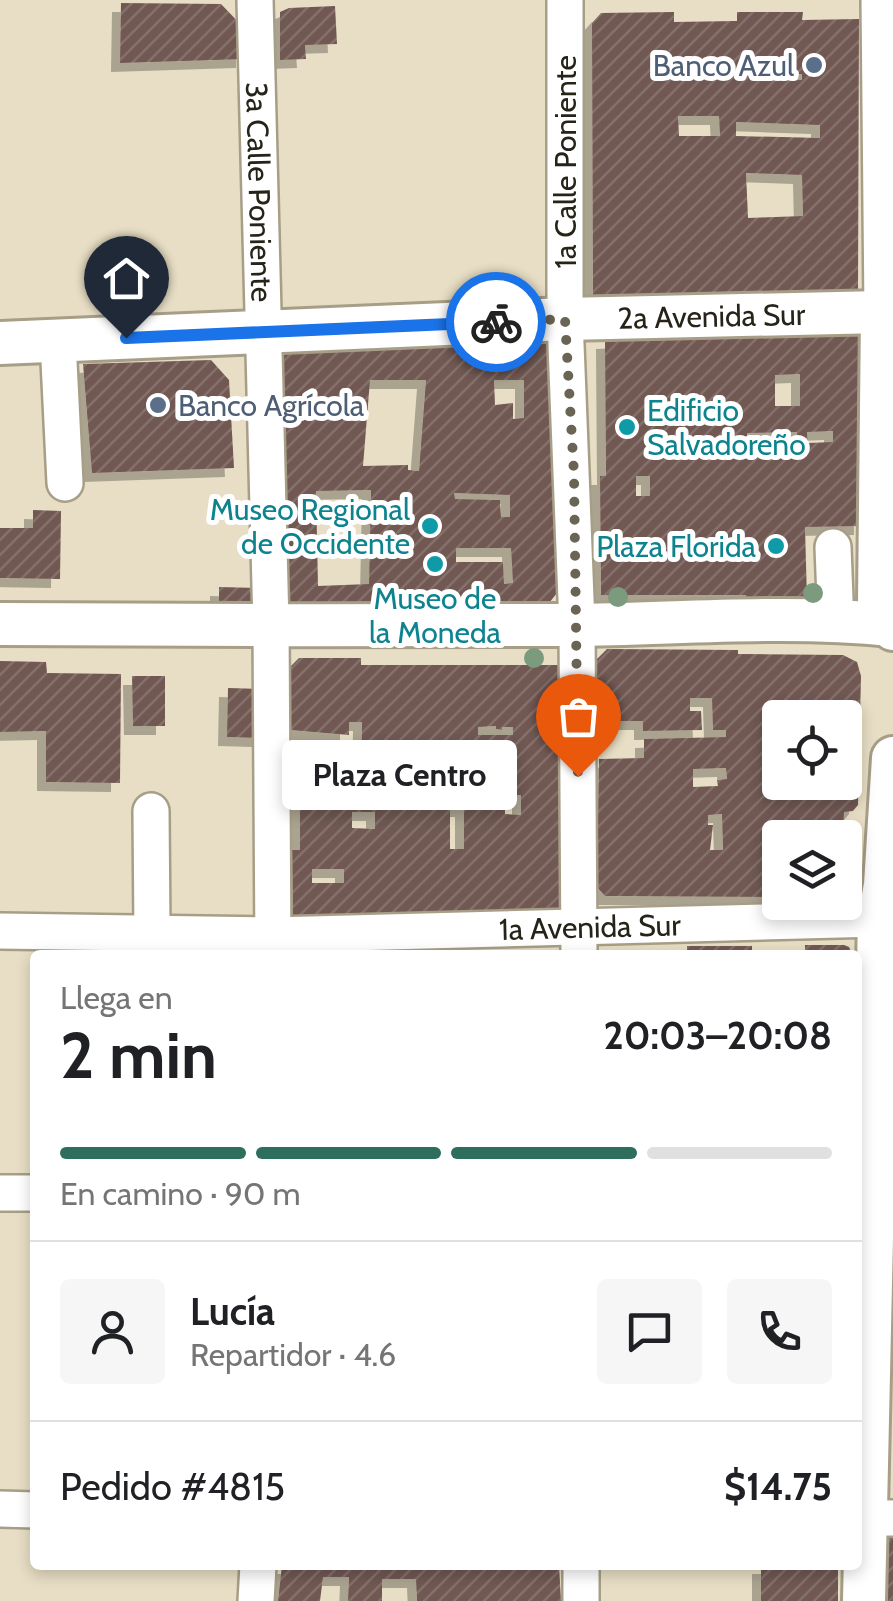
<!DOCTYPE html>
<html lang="es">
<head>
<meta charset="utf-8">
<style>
	body { margin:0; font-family:Cabin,sans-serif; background:#f6f6f6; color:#202124; height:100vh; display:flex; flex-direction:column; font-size:38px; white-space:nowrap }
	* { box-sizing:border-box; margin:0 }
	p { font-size:32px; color:#757577 }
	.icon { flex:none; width:55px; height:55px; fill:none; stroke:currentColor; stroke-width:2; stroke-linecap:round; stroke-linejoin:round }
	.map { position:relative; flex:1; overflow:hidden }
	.sheet { position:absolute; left:30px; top:950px; width:832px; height:620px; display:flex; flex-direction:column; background:#fff; border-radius:10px; box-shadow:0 5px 15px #0003 }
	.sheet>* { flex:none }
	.tools { position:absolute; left:762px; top:700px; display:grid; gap:20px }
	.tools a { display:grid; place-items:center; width:100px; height:100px; border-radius:10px; background:#fff; box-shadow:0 5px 15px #0003; font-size:50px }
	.pin { position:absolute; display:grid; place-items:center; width:85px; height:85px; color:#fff; margin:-102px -42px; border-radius:50% 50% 50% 0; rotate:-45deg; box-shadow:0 0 10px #0007 }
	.pin .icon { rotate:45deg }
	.courier { position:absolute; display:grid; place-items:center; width:100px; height:100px; margin:-50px; border:8px solid #1a73e8; border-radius:50%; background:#fff; color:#222; box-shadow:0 2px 12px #0007 }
	.bubble { position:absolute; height:70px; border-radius:10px; background:#fff; box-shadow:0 5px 15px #0003; font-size:32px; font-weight:800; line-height:70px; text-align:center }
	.headline em { font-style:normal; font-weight:800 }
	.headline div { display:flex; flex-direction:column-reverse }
	.headline { display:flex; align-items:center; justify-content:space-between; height:170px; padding:0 30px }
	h1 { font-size:65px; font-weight:800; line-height:75px }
	.bar { display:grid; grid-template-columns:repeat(4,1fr); gap:15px 10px; align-content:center; height:120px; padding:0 30px }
	.bar i { height:12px; border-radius:8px; background:#e0e0e0 }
	.bar .on { background:#2d6e5d }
	.bar p { grid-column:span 4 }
	.line { display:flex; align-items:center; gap:25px; padding:0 30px; border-top:2px solid #e0e0e0 }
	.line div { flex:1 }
	.round { display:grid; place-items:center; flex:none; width:105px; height:105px; border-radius:10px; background:#f6f6f6 }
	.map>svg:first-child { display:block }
	.building { fill:url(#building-hatch); fill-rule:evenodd; filter:url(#shadow) }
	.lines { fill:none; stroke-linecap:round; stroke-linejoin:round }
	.minor-casing { stroke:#a79e87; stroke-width:40 }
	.major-casing { stroke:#a79e87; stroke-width:48 }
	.minor { stroke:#fff; stroke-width:35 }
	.major { stroke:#fff; stroke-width:42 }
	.tree { fill:#7c9a7e }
	.done { stroke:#6a6455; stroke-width:10; stroke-dasharray:0 18 }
	.route { stroke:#1a73e8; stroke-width:12 }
	.service-dot { fill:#5c6f8a; stroke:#fff; stroke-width:4 }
	.culture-dot { fill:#0f9aa8; stroke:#fff; stroke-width:4 }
	.labels { text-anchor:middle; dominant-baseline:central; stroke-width:10; stroke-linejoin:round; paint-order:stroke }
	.service-label { font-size:30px; fill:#4e5e75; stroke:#fff; text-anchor:end }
	.street-label { font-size:30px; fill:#262319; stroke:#fff }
	.culture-label { font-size:30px; fill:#0d838f; stroke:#fff; text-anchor:end }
</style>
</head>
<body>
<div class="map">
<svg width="893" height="1601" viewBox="0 0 893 1601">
	<defs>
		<pattern id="building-hatch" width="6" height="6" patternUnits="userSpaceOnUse" patternTransform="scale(2.5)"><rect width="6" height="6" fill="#715852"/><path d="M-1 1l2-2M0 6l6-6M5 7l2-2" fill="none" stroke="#84716c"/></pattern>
		<filter id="shadow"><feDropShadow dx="-9" dy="9" stdDeviation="0" flood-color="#0004"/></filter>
	</defs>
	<rect width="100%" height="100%" fill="#e8dec5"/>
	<g class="building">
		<path d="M121 3 221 4 245 29V59L120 63Z"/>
		<path d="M335 6 337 44 305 45 306 59 280 60V12L289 8Z"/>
		<path d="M674 12V22L737 21V12H803L802 20 859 19 858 293 593 304 592 23 601 13ZM765 59H781L782 75 802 74V80L765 81ZM678 116H719L720 136H679ZM736 122 820 125V138L736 136ZM746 173 802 175 803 216 748 218Z"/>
		<path d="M862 329 863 526 805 527 807 600H747L746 595H601L600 476H606L605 340ZM800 374V406H775V375ZM833 431V442L808 443 807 432ZM797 432V443L748 444 747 433ZM636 476H650V496H636Z"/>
		<path d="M552 339 558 482 557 593 545 608 293 609 281 594 279 348ZM370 380H426L419 471 408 470V465L363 466ZM494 380H524V418L513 419V403L495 405ZM371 490 369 584 318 586 316 491ZM454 493 510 495V517H501L500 500 455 499ZM456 548H511L513 583 504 584 503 562H456Z"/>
		<path d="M211 360 229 380 234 468 92 473 83 364Z"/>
		<path d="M33 510 61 511 60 579 0 578V528H33Z"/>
		<path d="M219 587 258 588V607L219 617Z"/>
		<path d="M607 649 738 650V654L843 655 857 662 861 676 858 805 853 811 844 812 843 833 852 835 857 843 852 892 845 895V838H780V897L605 896 597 887 599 759 644 758V739L726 737V730H713L712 698H690V711H701L702 730 643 731V721H596L597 659ZM780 718H845V782H780ZM726 768 727 779 717 780 718 786 693 787V769ZM722 814 723 850H710L713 825H708V815Z"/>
		<path d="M299 658H361V665H561L570 913 293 919 292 850H300V779H361L362 722H349V735L291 730V666ZM496 726V729L502 730V727H513V735H478V727ZM521 795V815L505 814V796ZM450 808H464V849H450ZM352 812H375V829L352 828ZM312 869H344V883H312Z"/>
		<path d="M0 661 46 662 47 673 121 674 120 783 46 782V731L0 732Z"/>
		<path d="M132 676H165V726H133Z"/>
		<path d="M228 688 262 689 261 738 227 737Z"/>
		<path d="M805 945H844L849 947 853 955H805Z"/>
		<rect x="687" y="946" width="65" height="9"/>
		<path d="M888 1533H893V1601H885Z"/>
		<path d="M282 1565H559L561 1601H417L416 1579H382V1601H348L349 1577H323L320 1601H278Z"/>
		<rect x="761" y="1565" width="77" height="36"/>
	</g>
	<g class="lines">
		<g class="minor-casing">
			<g id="minor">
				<path id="s1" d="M255 0 271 625 273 955"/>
				<path d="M565 0V319L577 625 579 955"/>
				<path d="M879 0 882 312H893"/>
				<path d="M58 341 65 483"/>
				<path d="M829 621 835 599 833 547"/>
				<path d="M151 811 152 933"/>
				<path id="s2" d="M0 931 273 935 879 919 893 916"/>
				<path d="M0 1193H35"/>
				<path d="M0 1509 35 1510"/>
				<path d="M858 1518H893"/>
				<path d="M256 1601 258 1565"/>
				<path d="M581 1601V1565"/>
			</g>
		</g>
		<g class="major-casing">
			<g id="major">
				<path id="s3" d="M0 343 565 319 882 312 879 603 893 629"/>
				<path d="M0 624C191 625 381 626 572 625 678 624 786 614 892 625"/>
				<path d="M864 1601 879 919 885 885 893 758"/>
			</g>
		</g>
		<use href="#minor" class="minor"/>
		<use href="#major" class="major"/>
	</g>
	<g class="tree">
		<circle cx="813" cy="593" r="10"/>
		<circle cx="618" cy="597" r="10"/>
		<circle cx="534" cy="658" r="10"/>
	</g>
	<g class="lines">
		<path class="done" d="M496 322 565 319 574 474 578 776"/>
		<path class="route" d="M126 338 496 322"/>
	</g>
	<g class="service-dot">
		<circle cx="814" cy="65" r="10"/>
		<circle cx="158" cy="405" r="10"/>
	</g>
	<g class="culture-dot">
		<circle cx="627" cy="427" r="10"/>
		<circle cx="430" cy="526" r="10"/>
		<circle cx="776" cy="546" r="10"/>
		<circle cx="435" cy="564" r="10"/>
	</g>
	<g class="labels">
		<g class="service-label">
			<text x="794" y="65">Banco Azul</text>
			<text x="178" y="405" text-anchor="start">Banco Agrícola</text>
		</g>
		<g class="street-label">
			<text transform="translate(565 162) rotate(-90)">1a Calle Poniente</text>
			<text stroke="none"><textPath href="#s1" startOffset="192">3a Calle Poniente</textPath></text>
			<text stroke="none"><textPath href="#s3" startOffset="712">2a Avenida Sur</textPath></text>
			<text stroke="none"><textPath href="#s2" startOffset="590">1a Avenida Sur</textPath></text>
		</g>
		<g class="culture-label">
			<text x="647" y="410" text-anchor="start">Edificio<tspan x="647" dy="34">Salvadoreño</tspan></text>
			<text x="410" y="509">Museo Regional<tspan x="410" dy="34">de Occidente</tspan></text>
			<text x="756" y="546">Plaza Florida</text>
			<text x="435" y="598" text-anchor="middle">Museo de<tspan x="435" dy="34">la Moneda</tspan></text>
		</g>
	</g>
</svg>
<div class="tools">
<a><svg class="icon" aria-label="locate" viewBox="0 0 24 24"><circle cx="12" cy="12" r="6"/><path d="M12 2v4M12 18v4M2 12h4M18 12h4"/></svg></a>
<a><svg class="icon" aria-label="layers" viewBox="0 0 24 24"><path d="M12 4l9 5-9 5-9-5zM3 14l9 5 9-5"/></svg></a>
</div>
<div class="pin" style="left:578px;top:776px;background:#ea580c"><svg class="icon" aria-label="bag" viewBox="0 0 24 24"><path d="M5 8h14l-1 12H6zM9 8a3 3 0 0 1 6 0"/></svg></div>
<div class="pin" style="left:126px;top:338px;background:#1f2937"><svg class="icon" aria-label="home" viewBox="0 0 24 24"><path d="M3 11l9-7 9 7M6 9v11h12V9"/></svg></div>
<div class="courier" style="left:496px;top:322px"><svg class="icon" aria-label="bike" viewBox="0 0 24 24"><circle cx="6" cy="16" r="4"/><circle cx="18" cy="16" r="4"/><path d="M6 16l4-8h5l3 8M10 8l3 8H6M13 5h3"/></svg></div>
<div class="bubble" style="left:282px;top:740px;width:235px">Plaza Centro</div>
<section class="sheet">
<div class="headline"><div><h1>2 min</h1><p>Llega en</p></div><em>20:03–20:08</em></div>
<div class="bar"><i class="on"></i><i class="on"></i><i class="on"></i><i></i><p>En camino · 90 m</p></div>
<div class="line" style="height:180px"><a class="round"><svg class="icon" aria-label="person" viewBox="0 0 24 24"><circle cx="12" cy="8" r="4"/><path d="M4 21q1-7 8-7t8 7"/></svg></a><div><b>Lucía</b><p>Repartidor · 4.6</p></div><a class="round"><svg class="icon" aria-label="chat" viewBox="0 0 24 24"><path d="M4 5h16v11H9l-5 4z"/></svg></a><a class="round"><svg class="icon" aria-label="phone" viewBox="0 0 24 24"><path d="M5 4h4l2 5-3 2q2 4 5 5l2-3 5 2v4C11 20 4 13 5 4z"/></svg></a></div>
<div class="line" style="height:130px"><div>Pedido #4815</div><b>$14.75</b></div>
</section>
</div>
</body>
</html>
